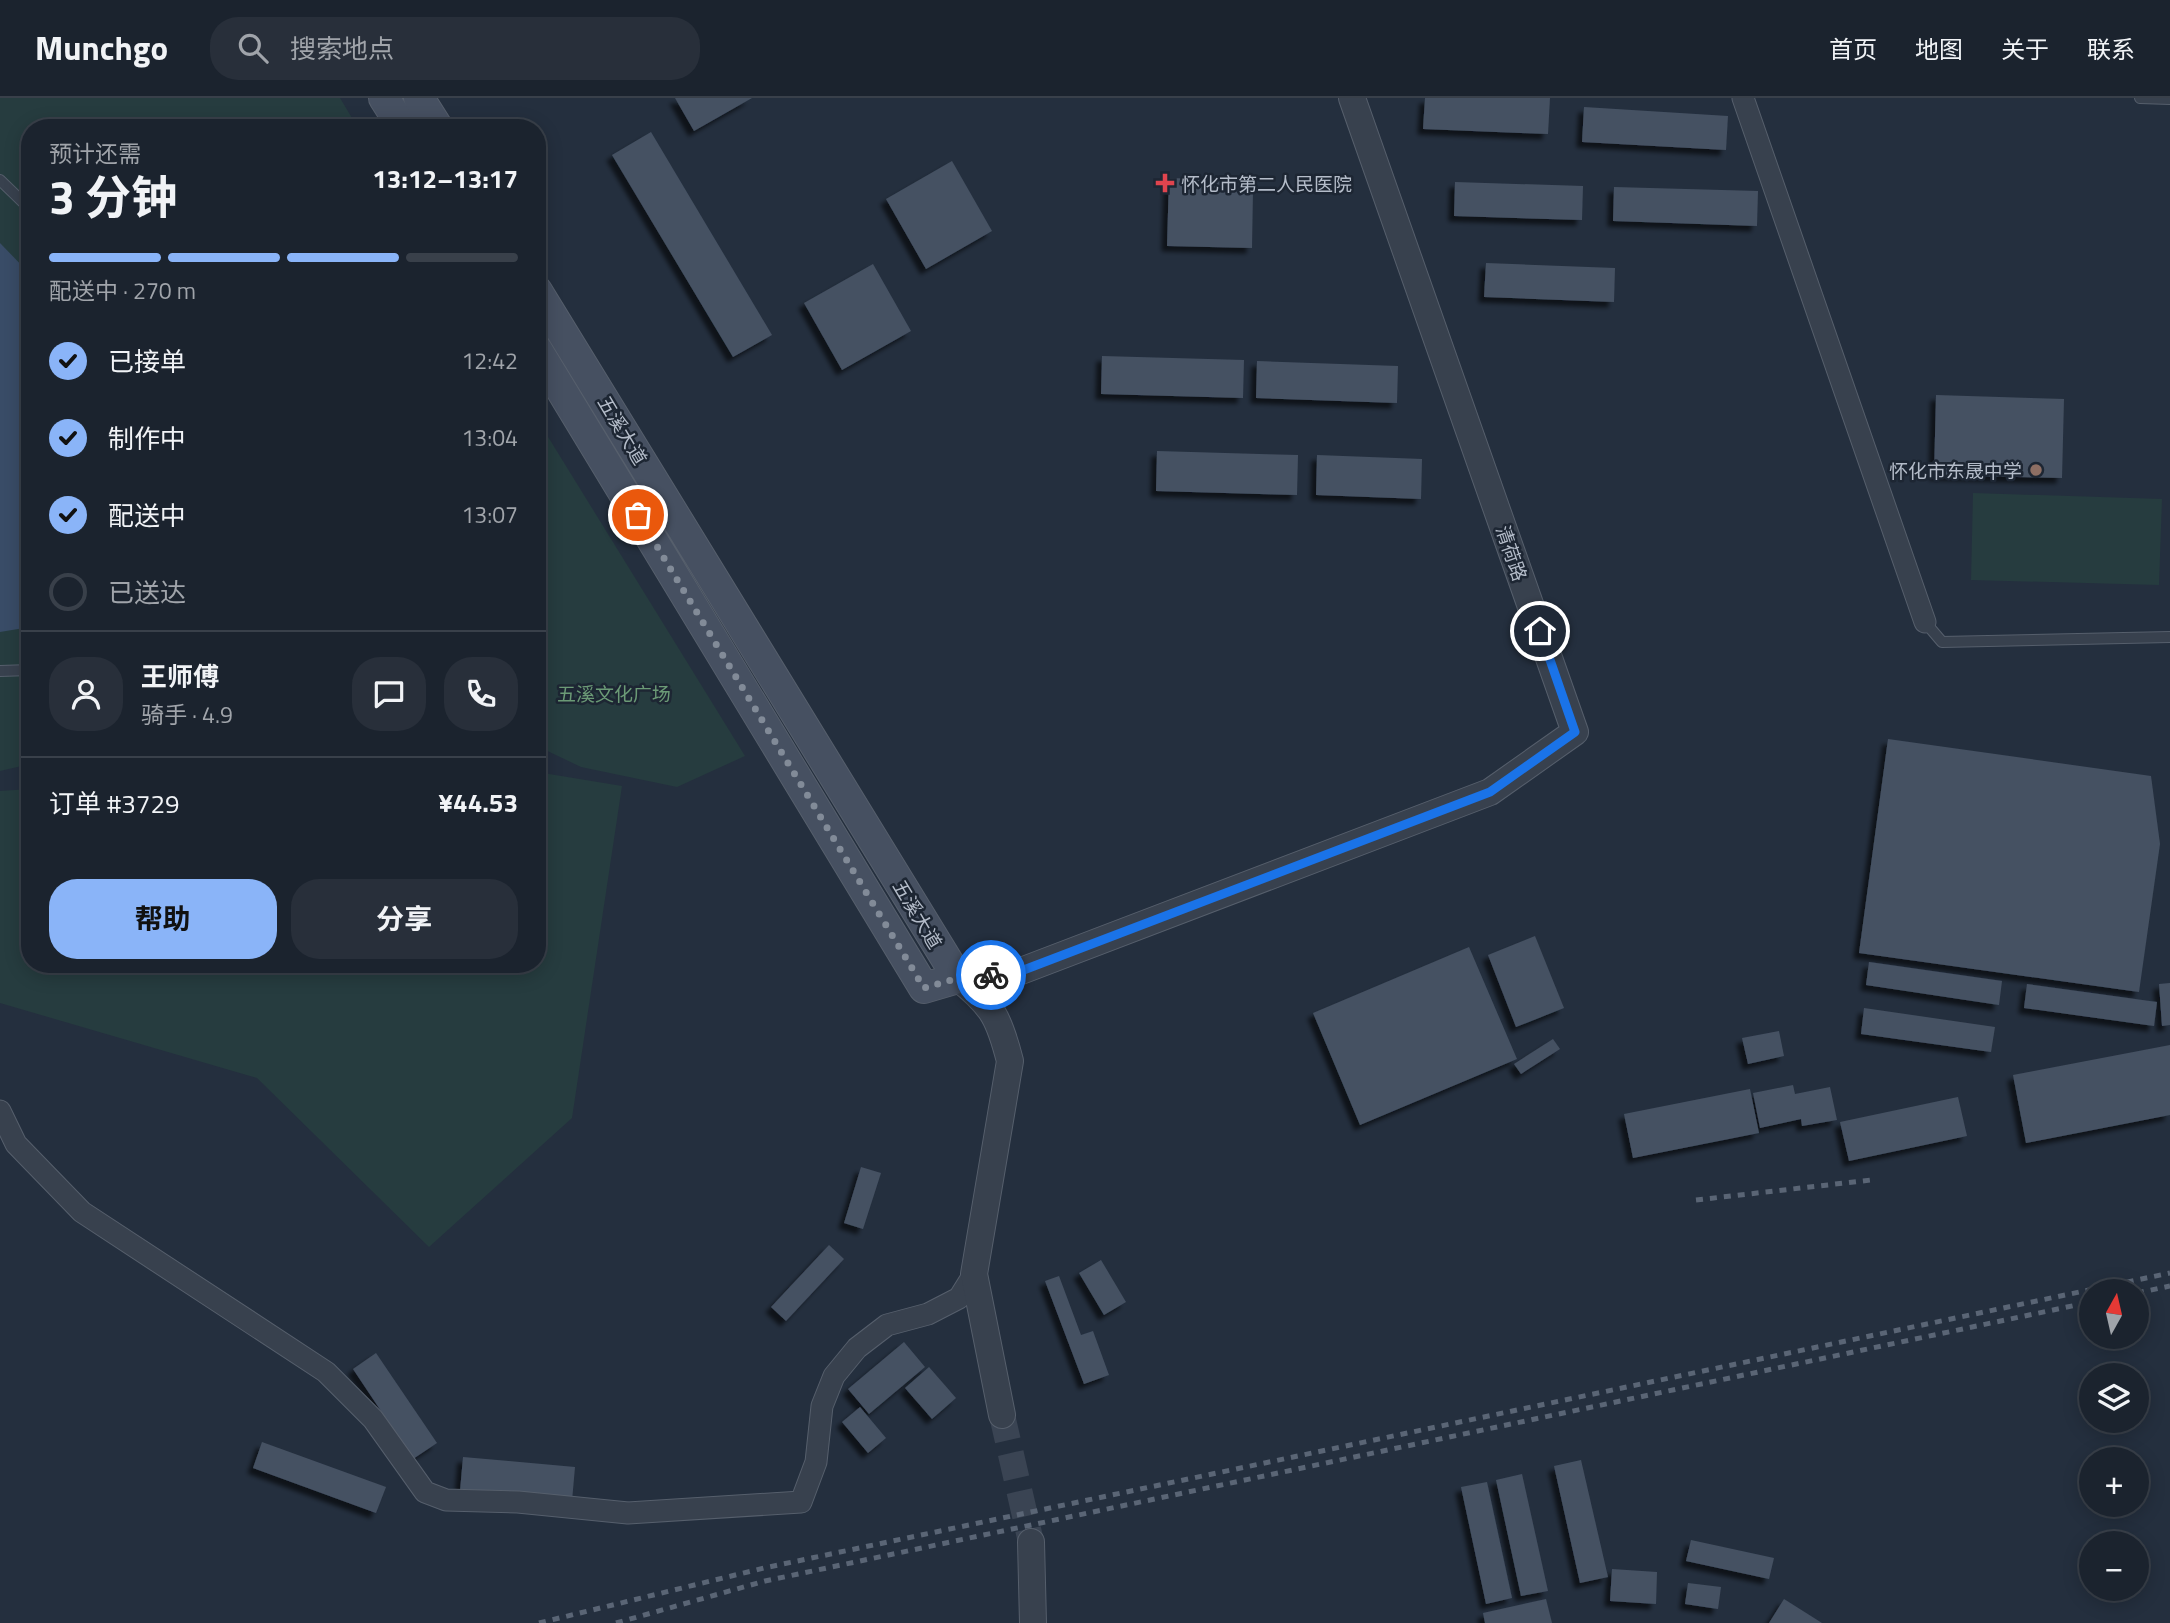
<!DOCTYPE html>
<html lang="zh">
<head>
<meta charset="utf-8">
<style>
	body { margin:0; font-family:"Titillium Web","Noto Sans SC",sans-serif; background:#282f3a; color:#f1f3f6; height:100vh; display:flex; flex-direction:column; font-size:26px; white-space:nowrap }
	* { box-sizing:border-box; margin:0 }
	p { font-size:23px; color:#a0a4aa }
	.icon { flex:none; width:38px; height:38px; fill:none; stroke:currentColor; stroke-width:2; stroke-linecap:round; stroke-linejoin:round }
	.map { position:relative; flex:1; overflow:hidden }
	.side { position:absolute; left:21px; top:21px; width:525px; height:854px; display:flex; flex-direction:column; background:#1b232e; border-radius:28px; box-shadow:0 4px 18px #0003,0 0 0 2px #39404a }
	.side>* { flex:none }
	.needle { width:46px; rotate:8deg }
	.tools { position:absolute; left:2079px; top:1181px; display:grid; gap:14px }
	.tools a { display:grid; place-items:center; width:70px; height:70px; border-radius:50%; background:#1b232e; box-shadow:0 4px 18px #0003,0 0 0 2px #39404a; font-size:35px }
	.pin { position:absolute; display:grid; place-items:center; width:60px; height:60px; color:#fff; margin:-30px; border:4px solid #fff; border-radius:50%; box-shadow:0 2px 7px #0007 }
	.courier { position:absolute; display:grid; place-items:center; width:70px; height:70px; margin:-35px; border:5px solid #1a73e8; border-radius:50%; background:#fff; color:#222; box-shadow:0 2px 9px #0007 }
	.summary em { font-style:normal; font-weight:700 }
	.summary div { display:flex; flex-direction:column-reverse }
	.summary { display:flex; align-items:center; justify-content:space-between; height:119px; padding:0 28px }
	h1 { font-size:46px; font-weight:700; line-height:52px }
	.bar { display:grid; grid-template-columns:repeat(4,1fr); gap:10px 7px; align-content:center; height:84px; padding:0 28px }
	.bar i { height:9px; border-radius:5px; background:#39404a }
	.bar .current { background:#8ab4f8 }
	.bar p { grid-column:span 4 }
	.line { display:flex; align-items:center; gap:18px; padding:0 28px; border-top:2px solid #39404a }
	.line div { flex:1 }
	.round { display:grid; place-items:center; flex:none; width:74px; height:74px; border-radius:28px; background:#282f3a }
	ol { padding:0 28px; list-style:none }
	li { display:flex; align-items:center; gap:21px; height:77px }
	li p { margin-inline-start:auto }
	li .icon { padding:7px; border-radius:50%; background:#8ab4f8; color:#111; stroke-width:4 }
	li:last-child { color:#a0a4aa }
	li i { width:38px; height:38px; border:4px solid #39404a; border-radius:50% }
	.button { display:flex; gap:14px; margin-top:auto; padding:14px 28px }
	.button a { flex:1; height:80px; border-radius:28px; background:#8ab4f8; color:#111; font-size:28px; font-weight:700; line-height:80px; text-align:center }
	.button a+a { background:#282f3a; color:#f1f3f6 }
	header { display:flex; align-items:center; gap:42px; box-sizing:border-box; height:98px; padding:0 35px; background:#1b232e; border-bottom:2px solid #39404a }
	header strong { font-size:33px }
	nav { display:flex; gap:38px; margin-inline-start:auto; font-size:24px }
	.search { width:490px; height:63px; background:#282f3a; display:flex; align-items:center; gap:18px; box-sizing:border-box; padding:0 24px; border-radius:28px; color:#a0a4aa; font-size:26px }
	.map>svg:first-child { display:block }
	.green { fill:#263c3f }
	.water { fill:#394c67 }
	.building { fill:#455162; filter:url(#shadow) }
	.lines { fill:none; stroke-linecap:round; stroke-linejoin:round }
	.tertiary-tunnel { stroke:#3a4453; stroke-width:26; stroke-dasharray:26 13; stroke-linecap:butt }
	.service-casing { stroke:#565f6c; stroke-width:12 }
	.minor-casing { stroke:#565f6c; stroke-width:23 }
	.tertiary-casing { stroke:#565f6c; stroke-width:28 }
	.secondary-casing { stroke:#565f6c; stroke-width:32 }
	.service { stroke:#38414e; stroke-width:10 }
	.minor { stroke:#38414e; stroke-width:21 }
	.tertiary { stroke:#38414e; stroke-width:26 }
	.secondary { stroke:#465061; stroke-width:30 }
	.rail { stroke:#5a6575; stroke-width:5; stroke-dasharray:7 7; stroke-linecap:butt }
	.done { stroke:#828b98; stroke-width:7; stroke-dasharray:0 12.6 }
	.route { stroke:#1a73e8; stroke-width:9 }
	.health-dot { fill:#e0444e; stroke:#1d2633; stroke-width:2.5 }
	.education-dot { fill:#8d6e63; stroke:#1d2633; stroke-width:2.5 }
	.labels { text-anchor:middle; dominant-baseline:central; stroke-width:5; stroke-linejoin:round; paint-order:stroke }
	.poi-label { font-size:19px; fill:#b4bcc9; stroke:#1d2633; text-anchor:start }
	.street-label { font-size:19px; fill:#b4bcc9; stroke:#1d2633 }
	.park-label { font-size:19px; fill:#6b9a76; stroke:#1d2633 }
</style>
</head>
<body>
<header>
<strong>Munchgo</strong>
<div class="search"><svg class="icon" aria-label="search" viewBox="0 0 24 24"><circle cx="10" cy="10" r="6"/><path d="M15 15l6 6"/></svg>搜索地点</div>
<nav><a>首页</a><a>地图</a><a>关于</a><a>联系</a></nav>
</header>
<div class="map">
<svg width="2170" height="1525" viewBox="0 0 2170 1525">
	<defs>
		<filter id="shadow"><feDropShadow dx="-5.5" dy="5.5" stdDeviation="2" flood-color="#0009"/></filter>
	</defs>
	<rect width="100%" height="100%" fill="#242f3e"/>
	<g class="green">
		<path d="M0 0H340L358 30H30V666L0 673Z"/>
		<path d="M537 321 745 658 677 689 581 669 537 648Z"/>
		<path d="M1973 395 2162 401 2159 487 1971 482Z"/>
		<path d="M537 674 622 688 572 1020 429 1149 257 980 0 905V693L30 691V866H537Z"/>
	</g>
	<path class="water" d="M0 145 30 176V529L0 534Z"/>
	<g class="building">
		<path d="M675 0H752L694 33Z"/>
		<path d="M1425 0H1550L1548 36 1423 31Z"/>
		<path d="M1584 9 1728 18 1726 52 1582 44Z"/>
		<path d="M651 34 772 237 733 259 612 57Z"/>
		<path d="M952 63 992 133 926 171 886 101Z"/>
		<path d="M1169 80 1235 82V92H1253L1252 150 1167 148Z"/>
		<path d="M1455 84 1583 88 1582 122 1454 118Z"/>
		<path d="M1614 89 1758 93 1757 128 1613 123Z"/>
		<path d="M1486 165 1615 170 1614 204 1484 199Z"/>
		<path d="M873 166 911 233 842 272 804 205Z"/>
		<path d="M1102 258 1244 262 1243 300 1101 296Z"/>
		<path d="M1257 263 1398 268 1397 305 1256 300Z"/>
		<path d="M1936 297 2064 301 2062 380 1934 377Z"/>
		<path d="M1157 353 1298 357 1297 397 1156 393Z"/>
		<path d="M1317 357 1422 361 1421 401 1316 397Z"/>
		<path d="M1888 641 2151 678 2160 746 2139 894 1859 855Z"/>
		<path d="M1535 838 1564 910 1516 929 1488 857Z"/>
		<path d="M1469 849 1517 961 1360 1027 1313 915Z"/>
		<path d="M1869 864 2002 883 1999 907 1866 887Z"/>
		<path d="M2170 885V927L2162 928 2159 886Z"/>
		<path d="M2027 886 2157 904 2154 928 2024 910Z"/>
		<path d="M1864 910 1995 929 1991 954 1861 936Z"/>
		<path d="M1779 933 1784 958 1748 966 1742 940Z"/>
		<path d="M1553 941 1560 951 1521 976 1514 966Z"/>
		<path d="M2170 947V1017L2026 1045 2013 977Z"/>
		<path d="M1793 987 1795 996 1830 989 1837 1022 1802 1028 1801 1021 1760 1030 1753 995Z"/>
		<path d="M1750 991 1759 1035 1633 1060 1624 1016Z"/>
		<path d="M1958 999 1967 1038 1849 1063 1840 1024Z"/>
		<path d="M861 1069 881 1075 863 1131 844 1125Z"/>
		<path d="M829 1147 844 1161 786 1223 771 1209Z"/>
		<path d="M1101 1162 1126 1204 1104 1217 1079 1175Z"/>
		<path d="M1059 1178 1081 1237 1093 1233 1109 1277 1084 1286 1045 1183Z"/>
		<path d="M904 1244 925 1269 869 1316 848 1291Z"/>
		<path d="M376 1255 437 1345 413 1361 353 1271Z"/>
		<path d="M929 1269 956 1300 932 1321 905 1290Z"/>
		<path d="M860 1309 886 1340 868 1355 842 1324Z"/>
		<path d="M262 1344 386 1389 376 1415 253 1370Z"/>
		<path d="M463 1359 575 1369 572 1403 460 1393Z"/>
		<path d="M1581 1362 1608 1479 1580 1485 1554 1368Z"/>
		<path d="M1522 1376 1548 1493 1521 1498 1496 1382Z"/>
		<path d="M1487 1384 1512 1500 1486 1506 1461 1389Z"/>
		<path d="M1691 1442 1774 1460 1769 1481 1686 1463Z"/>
		<path d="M1612 1471 1657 1474 1656 1506 1610 1503Z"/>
		<path d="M1688 1485 1721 1489 1718 1511 1685 1506Z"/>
		<path d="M1546 1501 1552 1525H1485L1483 1515Z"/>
		<path d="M1784 1501 1822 1525H1769Z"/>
	</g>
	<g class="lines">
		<path class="tertiary-tunnel" d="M1002 1317 1031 1444"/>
		<g class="service-casing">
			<g id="service">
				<path d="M2140 0 2170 1"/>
				<path d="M0 82 30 111"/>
				<path d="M1925 524 1942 544 2170 539"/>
				<path d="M0 573 30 572"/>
			</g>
		</g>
		<g class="minor-casing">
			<g id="minor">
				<path d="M1743 0 1925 524"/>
				<path d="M0 1013 16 1046 82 1114 326 1274 373 1321 425 1394 446 1402 518 1404 628 1415 801 1404 816 1364 822 1308 834 1278 857 1250 887 1227 928 1216 959 1200 974 1176"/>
			</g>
		</g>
		<g class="tertiary-casing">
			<g id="tertiary">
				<path d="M958 880 1021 873 1490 694 1575 634 1352 0"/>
				<path d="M958 880C993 908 999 920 1010 963L974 1176 1002 1317"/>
				<path d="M1031 1444 1033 1525"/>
			</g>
		</g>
		<g class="secondary-casing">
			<g id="secondary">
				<path d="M384 0 403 30"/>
				<path d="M419 0 438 30"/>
				<path d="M537 193 958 880 924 890 537 252"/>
			</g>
		</g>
		<use href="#service" class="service"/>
		<use href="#minor" class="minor"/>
		<use href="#tertiary" class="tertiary"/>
		<use href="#secondary" class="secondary"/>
		<g class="rail">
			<path d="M1696 1102 1871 1082"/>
			<path d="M2137 1195 2170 1188"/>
			<path d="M539 1525 764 1470 2170 1175"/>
			<path d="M616 1525 765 1483 2091 1204"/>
		</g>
	</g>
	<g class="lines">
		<path class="done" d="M638 417 924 890 958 880 991 877"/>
		<path class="route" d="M991 877 1021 873 1490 694 1575 634 1540 533"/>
	</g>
	<path class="health-dot" d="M1161.5 74.5h7v7h7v7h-7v7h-7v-7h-7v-7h7z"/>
	<circle class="education-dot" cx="2036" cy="372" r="7"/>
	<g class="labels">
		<g class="poi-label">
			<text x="1181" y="85">怀化市第二人民医院</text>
			<text x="2022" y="372" text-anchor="end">怀化市东晟中学</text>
		</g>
		<g class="street-label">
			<text transform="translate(623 332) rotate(59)">五溪大道</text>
			<text transform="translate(1512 455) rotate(71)">清荷路</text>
			<text transform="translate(918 816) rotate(59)">五溪大道</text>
		</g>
		<g class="park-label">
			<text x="614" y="595">五溪文化广场</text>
		</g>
	</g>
</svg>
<div class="tools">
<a><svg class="needle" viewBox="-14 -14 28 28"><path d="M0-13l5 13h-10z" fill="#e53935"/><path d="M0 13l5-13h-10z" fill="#a0a4aa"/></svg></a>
<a><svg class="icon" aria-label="layers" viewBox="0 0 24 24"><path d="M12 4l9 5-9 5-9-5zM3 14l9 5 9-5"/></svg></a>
<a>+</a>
<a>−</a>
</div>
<div class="pin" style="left:638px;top:417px;background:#ea580c"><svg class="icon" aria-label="bag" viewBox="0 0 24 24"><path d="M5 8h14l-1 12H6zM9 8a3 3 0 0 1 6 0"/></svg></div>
<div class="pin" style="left:1540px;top:533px;background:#1f2937"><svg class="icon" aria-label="home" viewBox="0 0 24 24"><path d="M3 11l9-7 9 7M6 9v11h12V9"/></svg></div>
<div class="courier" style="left:991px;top:877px"><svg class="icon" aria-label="bike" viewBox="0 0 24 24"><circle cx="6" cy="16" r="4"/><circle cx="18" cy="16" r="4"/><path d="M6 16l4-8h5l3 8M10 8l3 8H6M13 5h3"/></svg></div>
<section class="side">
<div class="summary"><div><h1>3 分钟</h1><p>预计还需</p></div><em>13:12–13:17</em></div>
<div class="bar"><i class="current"></i><i class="current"></i><i class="current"></i><i></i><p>配送中 · 270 m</p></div>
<ol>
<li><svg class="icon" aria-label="check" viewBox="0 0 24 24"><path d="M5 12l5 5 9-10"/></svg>已接单<p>12:42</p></li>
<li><svg class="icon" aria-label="check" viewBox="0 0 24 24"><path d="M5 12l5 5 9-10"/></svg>制作中<p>13:04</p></li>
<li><svg class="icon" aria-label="check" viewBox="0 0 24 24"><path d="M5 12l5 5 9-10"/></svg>配送中<p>13:07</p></li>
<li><i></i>已送达</li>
</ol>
<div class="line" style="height:126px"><a class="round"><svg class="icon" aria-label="person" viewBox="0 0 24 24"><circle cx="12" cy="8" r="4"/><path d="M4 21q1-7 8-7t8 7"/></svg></a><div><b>王师傅</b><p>骑手 · 4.9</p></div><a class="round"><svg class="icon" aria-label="chat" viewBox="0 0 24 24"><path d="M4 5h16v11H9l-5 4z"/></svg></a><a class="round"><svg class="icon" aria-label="phone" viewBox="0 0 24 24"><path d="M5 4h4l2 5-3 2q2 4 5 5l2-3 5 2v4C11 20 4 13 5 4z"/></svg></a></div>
<div class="line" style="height:91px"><div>订单 #3729</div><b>¥44.53</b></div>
<div class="button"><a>帮助</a><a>分享</a></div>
</section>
</div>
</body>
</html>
